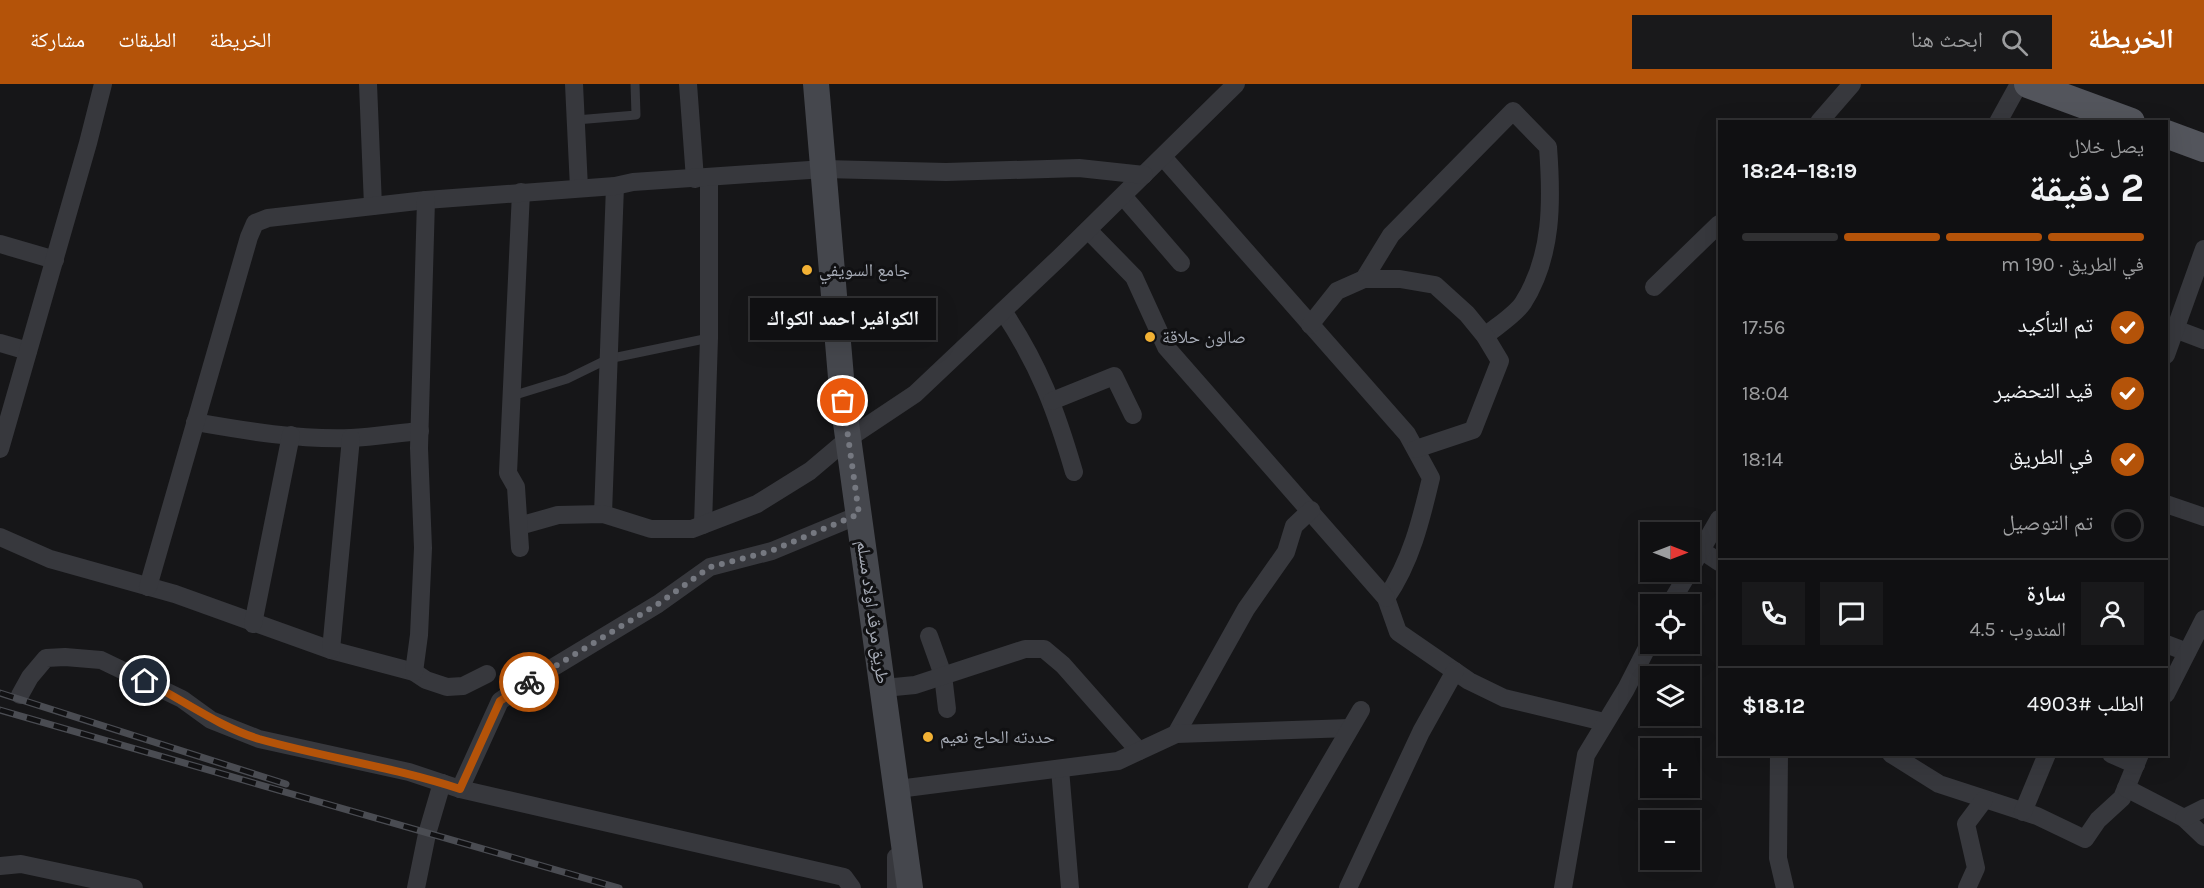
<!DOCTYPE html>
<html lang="ar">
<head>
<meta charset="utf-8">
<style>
	body { margin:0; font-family:Karla,"Noto Naskh Arabic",sans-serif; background:#19191b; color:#f1f3f6; direction:rtl; height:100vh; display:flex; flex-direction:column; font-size:22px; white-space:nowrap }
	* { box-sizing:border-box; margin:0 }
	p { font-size:20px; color:#9c9d9f }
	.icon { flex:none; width:33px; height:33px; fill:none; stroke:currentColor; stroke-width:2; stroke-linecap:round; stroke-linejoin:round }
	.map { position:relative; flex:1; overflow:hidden; direction:ltr }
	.drawer { position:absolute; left:1718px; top:36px; width:450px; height:636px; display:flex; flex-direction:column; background:#101012; border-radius:0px; box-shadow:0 6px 24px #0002,0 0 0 2px #303032; direction:rtl }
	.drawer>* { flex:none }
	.needle { width:39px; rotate:90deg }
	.buttons { position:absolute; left:1640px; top:438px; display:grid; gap:12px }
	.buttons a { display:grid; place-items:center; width:60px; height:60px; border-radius:0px; background:#101012; box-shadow:0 6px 24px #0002,0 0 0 2px #303032; font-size:30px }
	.pin { position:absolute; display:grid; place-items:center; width:51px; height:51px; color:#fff; margin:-26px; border:3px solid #fff; border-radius:50%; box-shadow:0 2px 6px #0007 }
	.courier { position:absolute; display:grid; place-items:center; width:60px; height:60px; margin:-30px; border:4px solid #b45309; border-radius:50%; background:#fff; color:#222; box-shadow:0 2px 8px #0007 }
	.bubble { position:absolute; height:42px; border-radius:0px; background:#101012; box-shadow:0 6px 24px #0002,0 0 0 2px #303032; font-size:20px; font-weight:700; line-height:42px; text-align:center; direction:rtl }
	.summary em { font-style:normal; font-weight:700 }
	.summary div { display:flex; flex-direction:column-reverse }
	.summary { display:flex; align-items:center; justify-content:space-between; height:102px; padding:0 24px }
	h1 { font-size:39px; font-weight:700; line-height:45px }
	.bar { display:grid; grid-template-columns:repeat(4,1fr); gap:9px 6px; align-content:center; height:72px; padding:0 24px }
	.bar i { height:8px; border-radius:4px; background:#303032 }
	.bar .selected { background:#b45309 }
	.bar p { grid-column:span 4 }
	.line { display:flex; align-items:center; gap:15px; padding:0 24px; border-top:2px solid #303032 }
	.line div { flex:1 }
	.round { display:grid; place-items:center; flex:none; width:63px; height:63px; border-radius:0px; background:#19191b }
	ol { padding:0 24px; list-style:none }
	li { display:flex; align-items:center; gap:18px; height:66px }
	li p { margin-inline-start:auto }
	li .icon { padding:6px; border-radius:50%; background:#b45309; color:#fff; stroke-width:4 }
	li:last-child { color:#9c9d9f }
	li i { width:33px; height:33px; border:3px solid #303032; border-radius:50% }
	header { display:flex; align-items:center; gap:36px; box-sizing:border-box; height:84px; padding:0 30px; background:#b45309; color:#fff }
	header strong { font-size:28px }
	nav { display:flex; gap:33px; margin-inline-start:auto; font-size:21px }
	.search { width:420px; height:54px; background:#19191b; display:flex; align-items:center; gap:15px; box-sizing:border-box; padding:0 21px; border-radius:0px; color:#9c9d9f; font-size:22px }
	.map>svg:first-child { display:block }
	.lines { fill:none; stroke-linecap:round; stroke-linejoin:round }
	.lane { stroke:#37383d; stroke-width:9 }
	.street { stroke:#37383d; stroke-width:18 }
	.secondary { stroke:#45474d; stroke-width:26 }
	.primary { stroke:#53555c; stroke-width:28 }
	.rail-casing { stroke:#4a4c52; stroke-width:7 }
	.rail { stroke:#111113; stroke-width:4.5; stroke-dasharray:14; stroke-linecap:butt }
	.done { stroke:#757880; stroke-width:6; stroke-dasharray:0 10.8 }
	.route { stroke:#b45309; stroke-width:8 }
	.poi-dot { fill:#f2b134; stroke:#111113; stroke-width:2 }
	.labels { text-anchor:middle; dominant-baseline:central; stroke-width:6; stroke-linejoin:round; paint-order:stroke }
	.poi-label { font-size:18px; fill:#a8adb8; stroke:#111113; text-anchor:start }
	.street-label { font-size:18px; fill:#a8adb8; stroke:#111113 }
</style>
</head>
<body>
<header>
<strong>الخريطة</strong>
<div class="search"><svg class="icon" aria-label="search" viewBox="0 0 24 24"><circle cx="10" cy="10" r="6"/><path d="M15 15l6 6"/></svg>ابحث هنا</div>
<nav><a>الخريطة</a><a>الطبقات</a><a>مشاركة</a></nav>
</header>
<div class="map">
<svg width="2204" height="804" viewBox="0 0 2204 804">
	<rect width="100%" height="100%" fill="#161618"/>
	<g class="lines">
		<g class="lane">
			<path d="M576 36 636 31 635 0"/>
			<path d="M512 312 567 295 608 275 709 254"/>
		</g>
		<g class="street">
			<path d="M368 0 373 122"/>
			<path d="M574 0 579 104"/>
			<path d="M688 0 695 95"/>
			<path d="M1819 38 1852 0"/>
			<path d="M1998 38 2019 0"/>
			<path d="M1163 73 1407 350 1431 394C1421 436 1411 478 1386 514L1398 548 1469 597 1504 614 1604 638"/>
			<path d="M1123 112 1181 179"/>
			<path d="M1088 146 1134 193 1166 263 1386 514"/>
			<path d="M0 160 55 176"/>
			<path d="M1364 195 1391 151 1513 27 1548 63C1552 116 1553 172 1523 219 1515 231 1497 242 1485 252"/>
			<path d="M1654 203 1719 140"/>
			<path d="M1003 227C1039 281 1056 326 1074 388"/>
			<path d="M1310 241 1337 207 1364 195H1400L1435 201 1467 230 1485 252 1500 277 1473 346 1416 365"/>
			<path d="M2175 245 2204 256"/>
			<path d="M0 259 28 267"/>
			<path d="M2166 271 2204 165"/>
			<path d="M1052 317 1114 292 1133 331"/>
			<path d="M195 338C247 347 299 356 351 354 374 353 397 349 420 347"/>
			<path d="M0 365 88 59 103 0"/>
			<path d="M2166 420 2204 433"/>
			<path d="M603 430 615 102"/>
			<path d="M703 441 709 254V94"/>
			<path d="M519 442 558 431 603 430 651 445H692L757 420 810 387 849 354 915 310 1060 173 1236 0"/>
			<path d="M0 453 50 475 175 510 331 566 414 588 426 596 447 603 463 602 487 590"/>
			<path d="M520 464 516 403 508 389 521 108"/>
			<path d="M1701 466 1719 478"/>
			<path d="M1689 487 1719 435"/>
			<path d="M148 503 249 153 255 139 268 134 426 116 615 102 633 98 824 85 946 88 1079 84 1144 91"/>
			<path d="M1670 520 1689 488"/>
			<path d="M253 540 291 351"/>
			<path d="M929 552 943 591 947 625"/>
			<path d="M2166 560 2187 568"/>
			<path d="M331 566 351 354"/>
			<path d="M414 588 419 551 423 464 419 364 426 116"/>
			<path d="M884 604 915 601 1025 565H1044L1063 581 1139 667"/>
			<path d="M2166 610 2204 535"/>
			<path d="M20 611 30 593 46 574 65 573 101 576 182 615 211 636 259 655 409 688 460 705 844 793 852 804"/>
			<path d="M1176 650 1246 525 1286 468 1294 442 1311 426"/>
			<path d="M1779 670 1778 774 1785 804"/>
			<path d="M1891 670 1939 700 2037 732 2085 755 2098 736 2122 714 2140 670"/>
			<path d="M2111 670 2136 681"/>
			<path d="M1060 685 1070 804"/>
			<path d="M2126 704 2184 734 2204 753"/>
			<path d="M460 705 500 617 519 604 658 520 710 483 772 467 859 431"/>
			<path d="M898 705 1118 677 1176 650 1350 644"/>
			<path d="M2023 728 2047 670"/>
			<path d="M2184 734 2204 724"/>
			<path d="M0 782 21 780 134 804"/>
			<path d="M416 804 427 750 442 699"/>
			<path d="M896 804V773"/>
			<path d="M1257 804 1361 626"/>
			<path d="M1348 804 1421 648 1455 587"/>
			<path d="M1563 804 1586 671 1626 605 1650 558"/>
			<path d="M1967 804 1976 784 1966 740 1984 716"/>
		</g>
		<path class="secondary" d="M816 0 843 317 910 804"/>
		<g class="primary">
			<path d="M2028 0 2131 38"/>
			<path d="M2166 50 2204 64"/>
		</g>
		<g class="rail-casing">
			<g id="rail">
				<path d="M0 609 286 700"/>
				<path d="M0 626 619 804"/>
			</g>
		</g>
		<use href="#rail" class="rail"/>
	</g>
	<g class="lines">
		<path class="done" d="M529 598 658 520 710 483 771 467 859 430 843 317"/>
		<path class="route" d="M145 597C184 616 217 642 259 655 326 674 394 683 460 705L500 617 529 598"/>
	</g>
	<g class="poi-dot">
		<circle cx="807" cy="186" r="6"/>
		<circle cx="1150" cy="253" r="6"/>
		<circle cx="928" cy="653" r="6"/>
	</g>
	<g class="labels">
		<g class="poi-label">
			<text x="819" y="186">جامع السويفي</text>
			<text x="1162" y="253">صالون حلاقة</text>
			<text x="940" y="653">حددته الحاج نعيم</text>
		</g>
		<g class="street-label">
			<text transform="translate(873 528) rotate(82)">طريق مرقد اولاد مسلم</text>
		</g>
	</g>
</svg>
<div class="buttons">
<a><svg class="needle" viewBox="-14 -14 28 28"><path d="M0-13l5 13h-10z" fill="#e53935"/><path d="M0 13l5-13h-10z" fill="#9c9d9f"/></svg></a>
<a><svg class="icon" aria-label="locate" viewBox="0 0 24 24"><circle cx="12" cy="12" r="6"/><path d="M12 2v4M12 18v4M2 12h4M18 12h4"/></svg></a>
<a><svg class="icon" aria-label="layers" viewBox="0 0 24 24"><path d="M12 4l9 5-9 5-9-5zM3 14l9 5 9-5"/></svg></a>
<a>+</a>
<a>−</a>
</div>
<div class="pin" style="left:843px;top:317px;background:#ea580c"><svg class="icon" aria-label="bag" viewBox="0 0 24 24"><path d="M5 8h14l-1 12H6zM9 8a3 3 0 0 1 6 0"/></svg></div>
<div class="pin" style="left:145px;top:597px;background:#1f2937"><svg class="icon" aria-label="home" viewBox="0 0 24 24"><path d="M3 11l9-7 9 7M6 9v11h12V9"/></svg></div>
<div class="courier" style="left:529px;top:598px"><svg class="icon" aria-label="bike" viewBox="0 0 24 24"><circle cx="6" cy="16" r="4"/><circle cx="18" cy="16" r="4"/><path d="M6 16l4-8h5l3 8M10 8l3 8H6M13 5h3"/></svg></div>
<div class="bubble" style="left:750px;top:214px;width:186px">الكوافير احمد الكواك</div>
<section class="drawer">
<div class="summary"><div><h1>2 دقيقة</h1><p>يصل خلال</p></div><em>18:19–18:24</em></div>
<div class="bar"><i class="selected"></i><i class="selected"></i><i class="selected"></i><i></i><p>في الطريق · 190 m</p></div>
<ol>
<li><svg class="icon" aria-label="check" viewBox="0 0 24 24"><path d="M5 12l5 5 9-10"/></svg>تم التأكيد<p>17:56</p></li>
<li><svg class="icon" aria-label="check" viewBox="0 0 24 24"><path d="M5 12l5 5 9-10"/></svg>قيد التحضير<p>18:04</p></li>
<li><svg class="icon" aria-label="check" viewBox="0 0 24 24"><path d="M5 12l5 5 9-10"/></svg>في الطريق<p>18:14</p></li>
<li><i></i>تم التوصيل</li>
</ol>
<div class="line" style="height:108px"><a class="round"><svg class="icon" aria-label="person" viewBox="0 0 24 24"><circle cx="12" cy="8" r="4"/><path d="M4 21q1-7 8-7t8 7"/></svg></a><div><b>سارة</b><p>المندوب · 4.5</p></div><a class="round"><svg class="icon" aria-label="chat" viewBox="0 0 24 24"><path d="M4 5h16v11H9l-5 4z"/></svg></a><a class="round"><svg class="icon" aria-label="phone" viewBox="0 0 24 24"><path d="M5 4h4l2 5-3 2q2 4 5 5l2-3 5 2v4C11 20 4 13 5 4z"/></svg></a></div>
<div class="line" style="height:78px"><div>الطلب #4903</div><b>$18.12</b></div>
</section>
</div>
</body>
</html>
